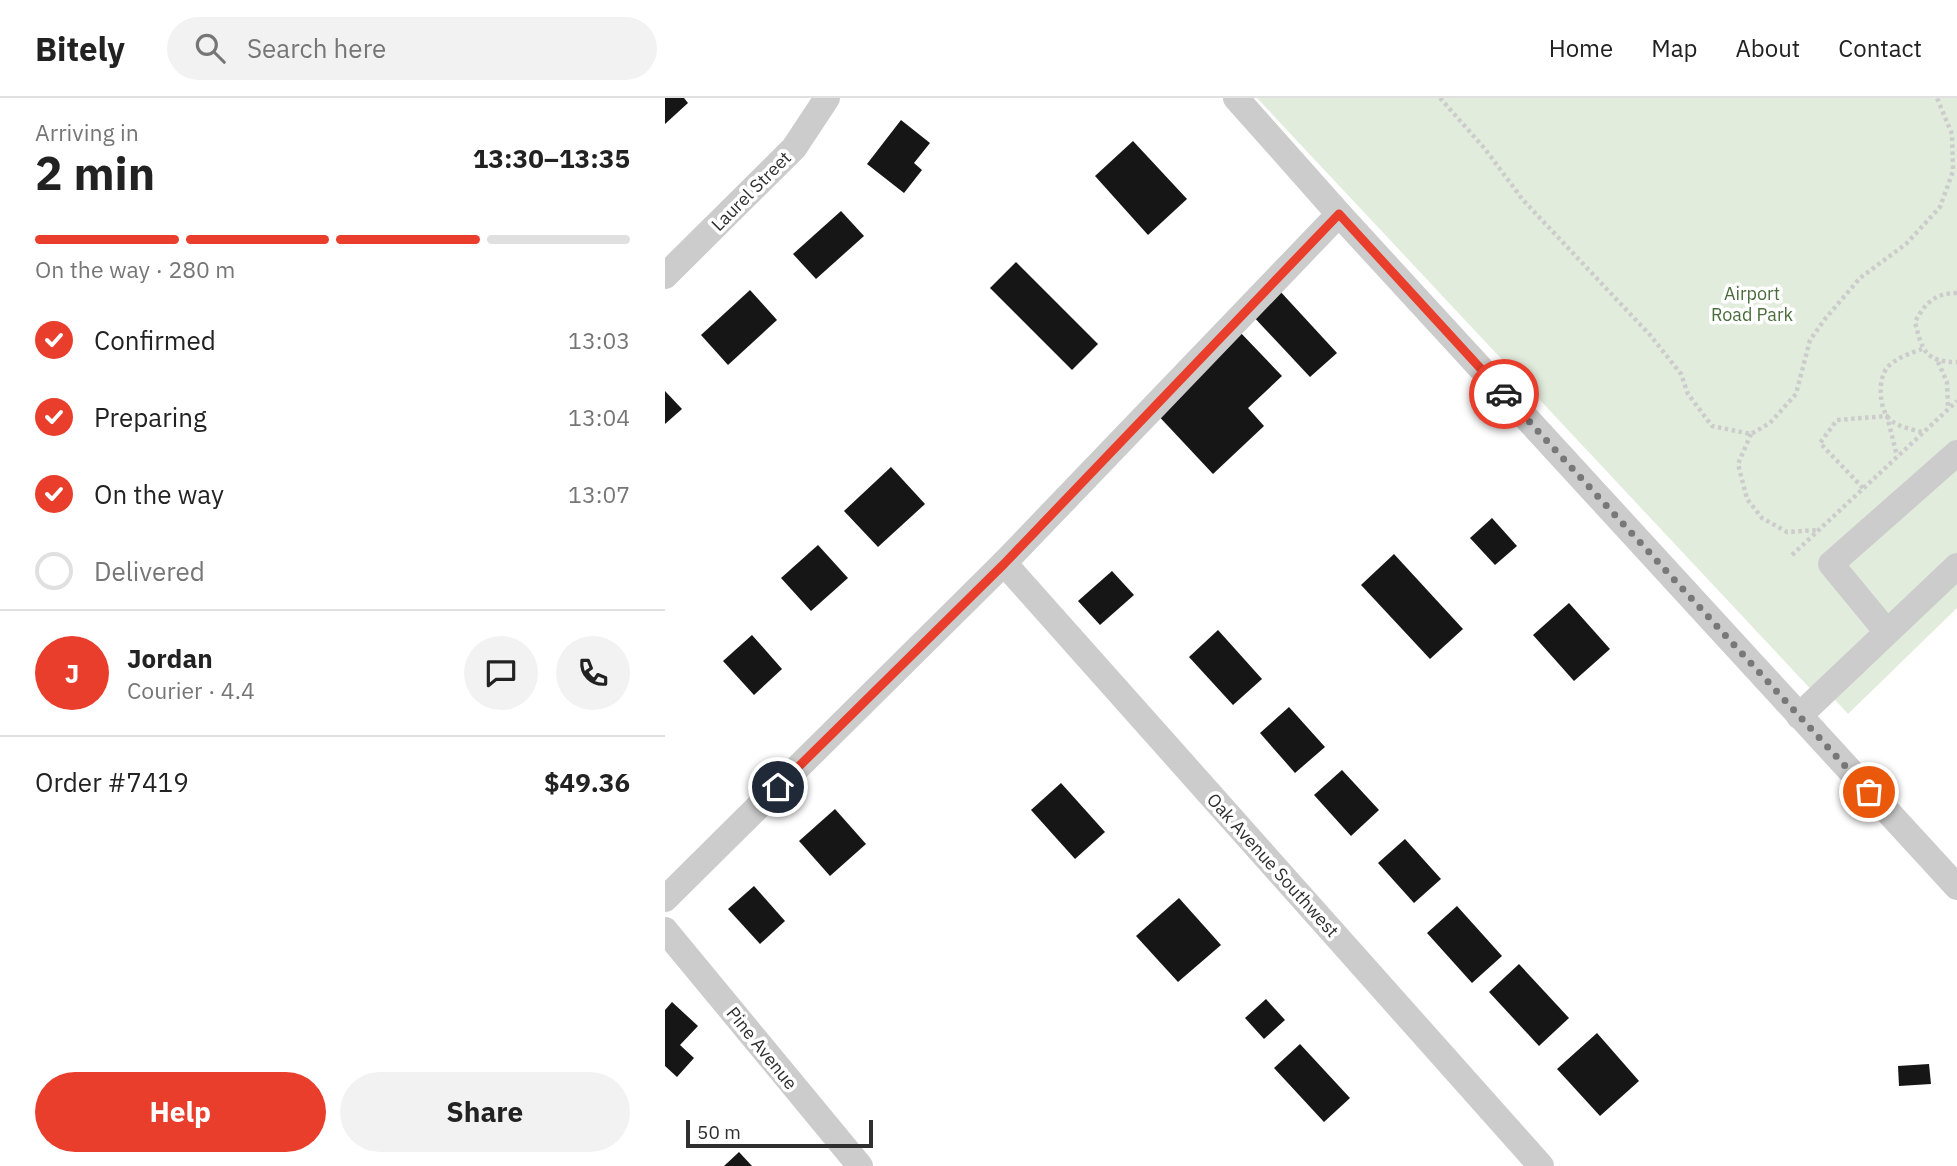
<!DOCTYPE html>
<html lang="en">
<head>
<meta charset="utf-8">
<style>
	body { margin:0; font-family:"IBM Plex Sans",sans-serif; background:#f2f2f2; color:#222; height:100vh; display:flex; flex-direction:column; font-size:26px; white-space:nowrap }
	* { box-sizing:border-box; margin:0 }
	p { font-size:23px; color:#767676 }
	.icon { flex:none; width:38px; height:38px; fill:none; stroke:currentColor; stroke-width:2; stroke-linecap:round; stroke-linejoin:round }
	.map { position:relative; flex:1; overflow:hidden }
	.panel { display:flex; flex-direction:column; background:#fff; width:665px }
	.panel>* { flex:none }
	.scale { position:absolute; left:21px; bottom:18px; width:187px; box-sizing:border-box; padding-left:7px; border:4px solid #2f2f2f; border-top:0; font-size:19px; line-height:24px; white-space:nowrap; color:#2f2f2f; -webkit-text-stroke:5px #fff; paint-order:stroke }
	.pin { position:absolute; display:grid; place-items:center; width:60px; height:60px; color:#fff; margin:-30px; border:4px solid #fff; border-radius:50%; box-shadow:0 2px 7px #0007 }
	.courier { position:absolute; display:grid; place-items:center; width:70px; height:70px; margin:-35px; border:5px solid #ea3e2c; border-radius:50%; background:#fff; color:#222; box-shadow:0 2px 9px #0007 }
	.headline em { font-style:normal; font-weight:700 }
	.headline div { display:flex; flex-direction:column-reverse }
	.headline { display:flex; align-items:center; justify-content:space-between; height:119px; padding:0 35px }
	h1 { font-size:46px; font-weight:700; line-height:52px }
	.bar { display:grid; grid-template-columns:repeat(4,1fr); gap:10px 7px; align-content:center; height:84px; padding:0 35px }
	.bar i { height:9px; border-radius:5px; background:#e0e0e0 }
	.bar .selected { background:#ea3e2c }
	.bar p { grid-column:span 4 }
	.line { display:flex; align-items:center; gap:18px; padding:0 35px; border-top:2px solid #e0e0e0 }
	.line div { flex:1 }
	.round { display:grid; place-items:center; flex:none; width:74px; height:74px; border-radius:37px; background:#f2f2f2 }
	ol { padding:0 35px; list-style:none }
	li { display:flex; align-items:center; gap:21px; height:77px }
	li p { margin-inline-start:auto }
	li .icon { padding:7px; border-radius:50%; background:#ea3e2c; color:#fff; stroke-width:4 }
	li:last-child { color:#767676 }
	li i { width:38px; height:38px; border:4px solid #e0e0e0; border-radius:50% }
	.action { display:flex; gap:14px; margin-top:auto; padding:14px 35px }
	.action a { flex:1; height:80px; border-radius:42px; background:#ea3e2c; color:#fff; font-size:28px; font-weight:700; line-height:80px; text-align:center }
	.action a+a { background:#f2f2f2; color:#222 }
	header { display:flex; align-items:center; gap:42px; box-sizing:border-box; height:98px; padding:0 35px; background:#fff; border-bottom:2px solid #e0e0e0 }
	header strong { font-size:33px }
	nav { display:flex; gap:38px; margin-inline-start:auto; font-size:24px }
	.search { width:490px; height:63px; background:#f2f2f2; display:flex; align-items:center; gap:18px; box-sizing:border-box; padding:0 24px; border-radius:38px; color:#767676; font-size:26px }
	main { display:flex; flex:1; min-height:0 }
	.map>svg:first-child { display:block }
	.green { fill:#e2ecdc }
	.building { fill:#161616 }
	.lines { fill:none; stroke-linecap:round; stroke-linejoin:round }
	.path { stroke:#ccc; stroke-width:4.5; stroke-dasharray:3.5 3.5; stroke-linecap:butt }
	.street { stroke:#ccc; stroke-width:26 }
	.done { stroke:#787878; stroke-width:7; stroke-dasharray:0 12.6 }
	.route { stroke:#ea3e2c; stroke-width:9 }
	.labels { text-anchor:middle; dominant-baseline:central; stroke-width:7; stroke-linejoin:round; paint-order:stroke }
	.street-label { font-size:18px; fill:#2f2f2f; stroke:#fff }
	.park-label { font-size:18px; fill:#496c3b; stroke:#fff }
</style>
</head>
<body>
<header>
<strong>Bitely</strong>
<div class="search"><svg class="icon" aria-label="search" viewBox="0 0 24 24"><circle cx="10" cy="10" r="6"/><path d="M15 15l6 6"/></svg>Search here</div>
<nav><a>Home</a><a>Map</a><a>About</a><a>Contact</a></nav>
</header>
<main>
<section class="panel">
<div class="headline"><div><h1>2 min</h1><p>Arriving in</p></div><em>13:30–13:35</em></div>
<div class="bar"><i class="selected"></i><i class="selected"></i><i class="selected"></i><i></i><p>On the way · 280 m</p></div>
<ol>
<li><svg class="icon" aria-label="check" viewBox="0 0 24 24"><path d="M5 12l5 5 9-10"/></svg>Confirmed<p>13:03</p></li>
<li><svg class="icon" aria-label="check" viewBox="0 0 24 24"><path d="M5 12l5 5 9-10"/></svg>Preparing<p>13:04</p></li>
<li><svg class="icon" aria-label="check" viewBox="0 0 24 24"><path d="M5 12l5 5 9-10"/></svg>On the way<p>13:07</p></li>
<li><i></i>Delivered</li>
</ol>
<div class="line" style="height:126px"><b class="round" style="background:#ea3e2c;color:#fff">J</b><div><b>Jordan</b><p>Courier · 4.4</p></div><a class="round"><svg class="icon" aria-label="chat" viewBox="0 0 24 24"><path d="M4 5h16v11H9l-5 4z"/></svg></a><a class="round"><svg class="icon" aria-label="phone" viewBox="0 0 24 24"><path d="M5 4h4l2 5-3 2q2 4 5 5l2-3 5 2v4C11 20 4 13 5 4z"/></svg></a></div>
<div class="line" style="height:91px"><div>Order #7419</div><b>$49.36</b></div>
<div class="action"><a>Help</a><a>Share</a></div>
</section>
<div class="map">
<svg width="1292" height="1068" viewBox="0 0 1292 1068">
	<rect width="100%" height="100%" fill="#fff"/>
	<path class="green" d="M592 0H1292V510L1183 616 1162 593 1154 600Z"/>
	<g class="building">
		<path d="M0 0H19L23 5 0 26Z"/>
		<path d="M236 22 265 45 249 65 257 72 239 95 202 66Z"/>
		<path d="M468 43 522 101 483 137 430 78Z"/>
		<path d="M176 113 199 138 151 181 128 156Z"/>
		<path d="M351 164 433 246 407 272 325 190Z"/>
		<path d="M613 191 672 255 645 279 586 216Z"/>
		<path d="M85 192 112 222 63 267 36 237Z"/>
		<path d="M573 232 617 278 583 310 599 328 548 376 488 312Z"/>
		<path d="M0 293 17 311 0 326Z"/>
		<path d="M226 369 260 406 213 449 179 413Z"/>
		<path d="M827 420 852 448 830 467 805 440Z"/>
		<path d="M153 447 183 480 146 513 116 480Z"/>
		<path d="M729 456 798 531 765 561 696 487Z"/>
		<path d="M447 473 469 497 435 527 413 503Z"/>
		<path d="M904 505 945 551 909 583 868 537Z"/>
		<path d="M553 532 597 581 568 607 524 559Z"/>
		<path d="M87 537 117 571 89 597 58 563Z"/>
		<path d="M624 609 660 649 630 675 595 635Z"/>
		<path d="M677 672 714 712 686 738 649 697Z"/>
		<path d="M396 685 440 734 410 761 366 712Z"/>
		<path d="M170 711 201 746 165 778 134 743Z"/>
		<path d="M740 741 776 781 749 805 713 765Z"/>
		<path d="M89 788 120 823 95 846 63 811Z"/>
		<path d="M514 800 556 847 513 884 471 838Z"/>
		<path d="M792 808 837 858 807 885 762 835Z"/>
		<path d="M854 866 904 920 874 948 824 894Z"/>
		<path d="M601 901 620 922 599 941 580 920Z"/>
		<path d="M7 904 33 928 15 947 29 960 12 979 0 968V912Z"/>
		<path d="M932 935 974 983 935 1018 892 971Z"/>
		<path d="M635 946 685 1000 659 1024 609 970Z"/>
		<path d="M1264 966 1266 986 1234 988 1233 968Z"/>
		<path d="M74 1054 87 1068H59Z"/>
	</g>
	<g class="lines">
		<g class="path">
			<path d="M775 0 820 51 858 102 985 237 1016 276 1023 296 1047 328 1086 336 1105 325 1131 296 1145 242 1160 221 1195 180 1241 146 1275 109 1288 73 1287 36 1272 0"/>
			<path d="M1292 195C1270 195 1260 205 1250 224 1257 252 1260 264 1292 264"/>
			<path d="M1257 251C1246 255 1230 260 1222 270 1213 281 1214 306 1222 318 1230 329 1246 331 1257 334"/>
			<path d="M1273 264 1282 284 1283 310"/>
			<path d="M1086 336 1073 366 1082 401 1097 420 1122 434 1153 432"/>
			<path d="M1198 390 1155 345 1172 322 1222 318 1232 358"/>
			<path d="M1127 457 1292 303"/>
		</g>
		<g class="street">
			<path d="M571 0 674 116 1292 789"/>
			<path d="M0 178 129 50 162 0"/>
			<path d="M339 465 876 1068"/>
			<path d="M1222 534 1166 466 1292 355"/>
			<path d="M1134 618 1292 468"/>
			<path d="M0 801 339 465 674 116"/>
			<path d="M0 832 195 1068"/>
		</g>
	</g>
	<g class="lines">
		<path class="done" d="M839 296 1204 694"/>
		<path class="route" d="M113 689 339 466 674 116 839 296"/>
	</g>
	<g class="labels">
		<g class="street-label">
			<text transform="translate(86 93) rotate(-45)">Laurel Street</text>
			<text transform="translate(608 767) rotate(48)">Oak Avenue Southwest</text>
			<text transform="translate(97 950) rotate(51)">Pine Avenue</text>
		</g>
		<g class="park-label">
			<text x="1087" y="195">Airport<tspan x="1087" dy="21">Road Park</tspan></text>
		</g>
	</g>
</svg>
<div class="scale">50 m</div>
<div class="pin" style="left:1204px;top:694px;background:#ea580c"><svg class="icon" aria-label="bag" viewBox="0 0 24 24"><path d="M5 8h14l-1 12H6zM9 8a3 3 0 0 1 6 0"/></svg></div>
<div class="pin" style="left:113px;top:689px;background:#1f2937"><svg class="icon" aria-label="home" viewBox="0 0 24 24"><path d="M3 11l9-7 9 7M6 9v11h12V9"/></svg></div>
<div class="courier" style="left:839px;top:296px"><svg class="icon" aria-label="car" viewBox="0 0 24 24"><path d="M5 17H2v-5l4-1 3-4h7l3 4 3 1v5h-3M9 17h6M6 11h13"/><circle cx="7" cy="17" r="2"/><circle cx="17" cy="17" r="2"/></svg></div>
</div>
</main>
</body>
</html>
